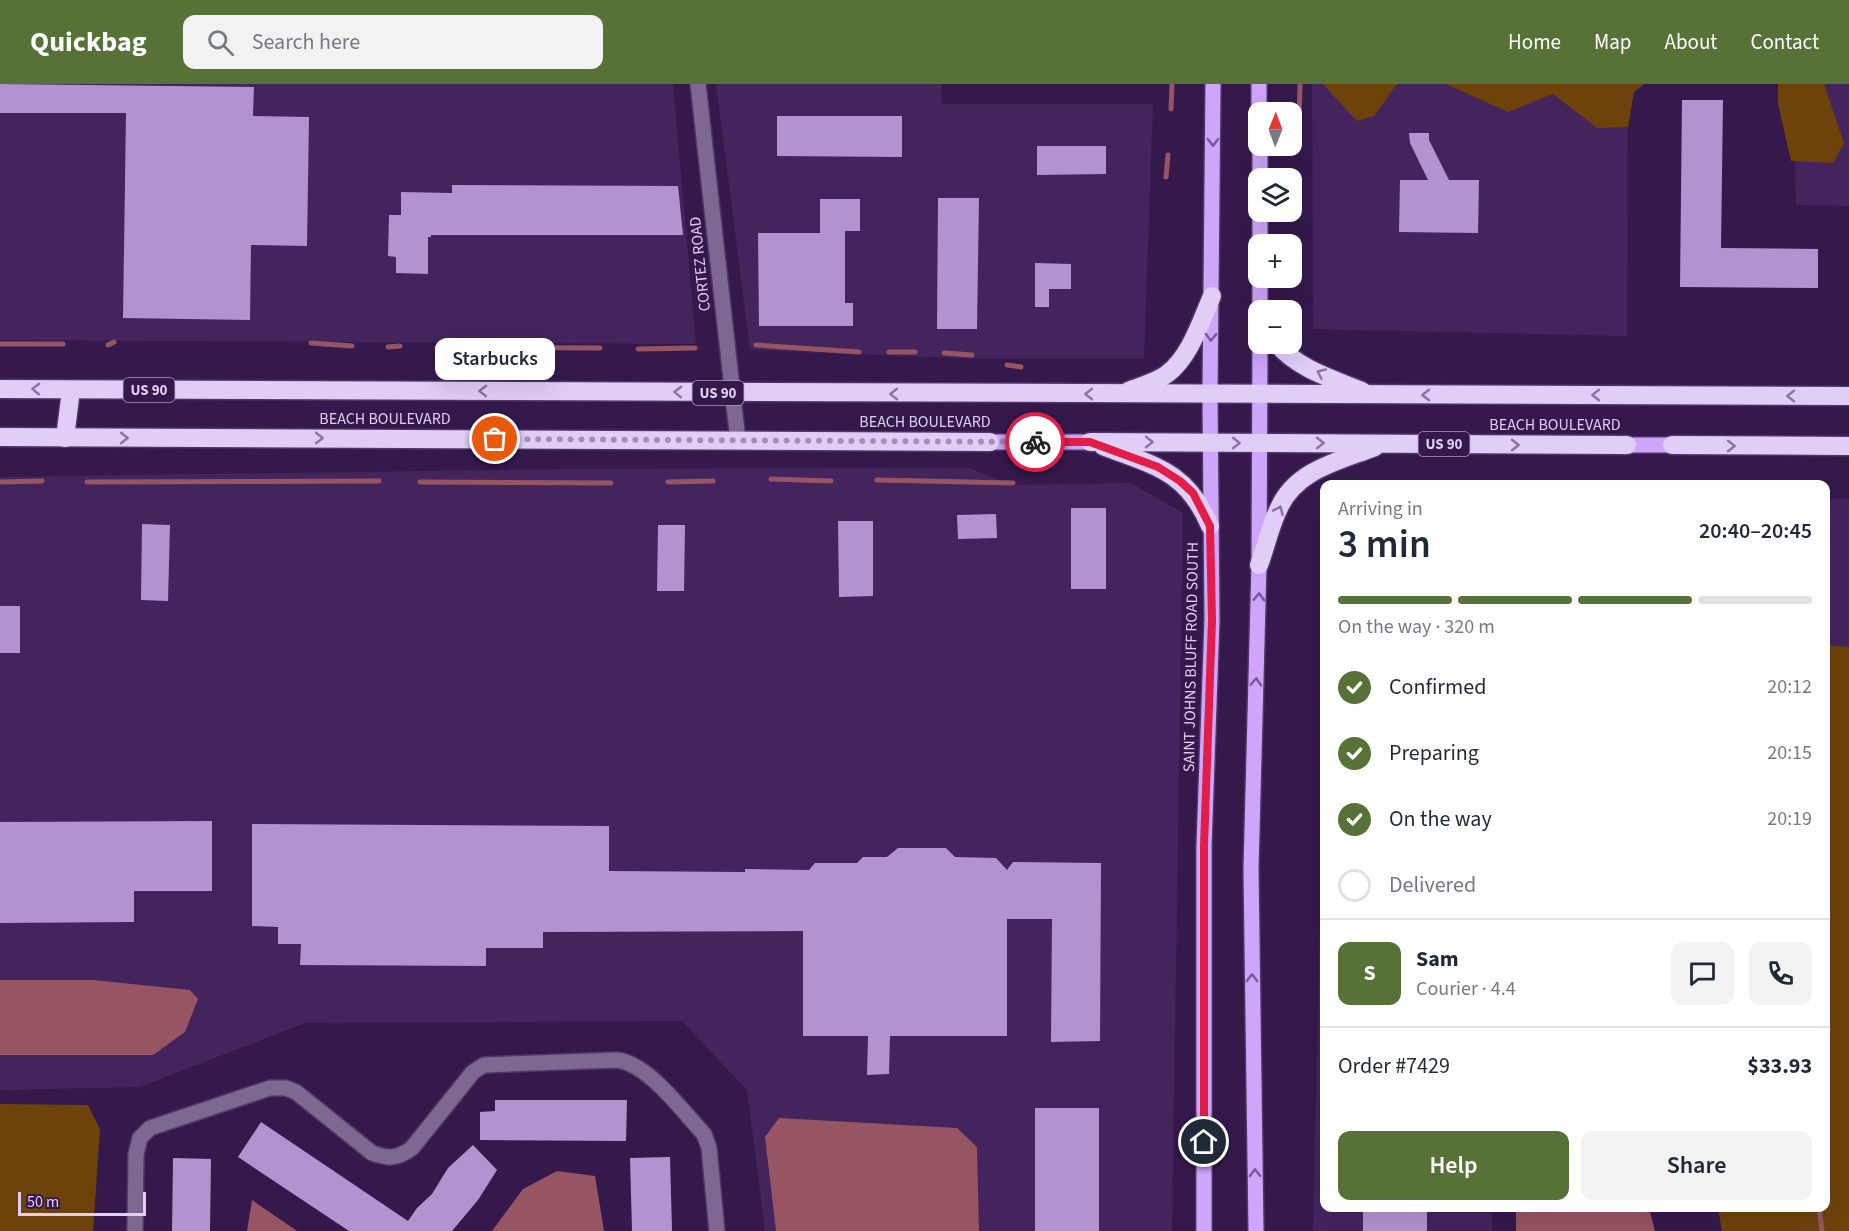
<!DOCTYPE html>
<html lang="en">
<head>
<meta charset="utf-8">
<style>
	body { margin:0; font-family:"Source Sans 3",sans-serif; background:#f2f2f3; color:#1f2937; height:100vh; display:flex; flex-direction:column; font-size:22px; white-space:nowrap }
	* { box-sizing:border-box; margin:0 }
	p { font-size:20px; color:#747a83 }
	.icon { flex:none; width:33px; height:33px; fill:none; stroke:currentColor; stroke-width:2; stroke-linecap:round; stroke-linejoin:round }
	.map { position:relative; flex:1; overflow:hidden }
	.panel { position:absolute; left:1320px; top:396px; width:510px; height:732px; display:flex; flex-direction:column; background:#fff; border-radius:12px; box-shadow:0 6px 24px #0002 }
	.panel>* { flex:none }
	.needle { width:39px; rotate:1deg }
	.buttons { position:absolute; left:1248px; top:18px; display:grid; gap:12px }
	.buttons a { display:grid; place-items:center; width:54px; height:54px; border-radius:12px; background:#fff; box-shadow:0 6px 24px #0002; font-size:30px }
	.scale { position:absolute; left:18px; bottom:15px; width:128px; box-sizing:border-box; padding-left:6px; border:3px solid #dfd0f0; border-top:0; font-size:16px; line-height:21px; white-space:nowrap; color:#dfd0f0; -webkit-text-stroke:4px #35194d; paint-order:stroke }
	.pin { position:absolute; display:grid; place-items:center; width:51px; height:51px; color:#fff; margin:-26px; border:3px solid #fff; border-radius:50%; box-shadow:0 2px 6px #0007 }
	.courier { position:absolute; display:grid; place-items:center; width:60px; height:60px; margin:-30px; border:4px solid #e11d48; border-radius:50%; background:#fff; color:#222; box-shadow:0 2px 8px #0007 }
	.bubble { position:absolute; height:42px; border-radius:12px; background:#fff; box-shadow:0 6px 24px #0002; font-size:20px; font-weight:600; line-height:42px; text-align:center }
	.overview em { font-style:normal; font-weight:600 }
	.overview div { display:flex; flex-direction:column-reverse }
	.overview { display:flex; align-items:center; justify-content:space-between; height:102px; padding:0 18px }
	h1 { font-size:39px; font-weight:600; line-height:45px }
	.bar { display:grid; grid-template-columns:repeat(4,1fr); gap:9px 6px; align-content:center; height:72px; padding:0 18px }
	.bar i { height:8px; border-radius:4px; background:#e0e1e3 }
	.bar .active { background:#567236 }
	.bar p { grid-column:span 4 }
	.line { display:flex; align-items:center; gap:15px; padding:0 18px; border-top:2px solid #e0e1e3 }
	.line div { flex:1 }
	.round { display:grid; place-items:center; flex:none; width:63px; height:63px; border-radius:12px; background:#f2f2f3 }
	ol { padding:0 18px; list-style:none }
	li { display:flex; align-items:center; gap:18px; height:66px }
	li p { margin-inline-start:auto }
	li .icon { padding:6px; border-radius:50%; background:#567236; color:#fff; stroke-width:4 }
	li:last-child { color:#747a83 }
	li i { width:33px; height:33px; border:3px solid #e0e1e3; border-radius:50% }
	.button { display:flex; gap:12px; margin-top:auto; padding:12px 18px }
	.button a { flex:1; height:69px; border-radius:12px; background:#567236; color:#fff; font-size:24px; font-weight:600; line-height:69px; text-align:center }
	.button a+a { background:#f2f2f3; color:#1f2937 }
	header { display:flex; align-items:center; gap:36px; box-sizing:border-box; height:84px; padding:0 30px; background:#567236; color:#fff }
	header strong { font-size:28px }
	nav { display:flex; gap:33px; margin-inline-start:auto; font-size:21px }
	.search { width:420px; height:54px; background:#f2f2f3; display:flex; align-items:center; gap:15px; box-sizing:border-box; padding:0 21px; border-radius:12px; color:#747a83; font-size:22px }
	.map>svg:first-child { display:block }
	.built { fill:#43245d }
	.green { fill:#6e430b }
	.water { fill:#975563 }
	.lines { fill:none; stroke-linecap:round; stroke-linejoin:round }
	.stream { stroke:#975563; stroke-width:5 }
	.building { fill:#b194cf }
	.minor-casing { stroke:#503667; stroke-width:18 }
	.major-casing { stroke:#503667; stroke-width:18 }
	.highway-casing { stroke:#503667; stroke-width:21 }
	.minor { stroke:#7c6891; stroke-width:15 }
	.major { stroke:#cfa5fb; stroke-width:15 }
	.highway { stroke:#e1cef7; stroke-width:18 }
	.oneway { stroke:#7a589b }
	.oneway2 { stroke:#8b74a2 }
	.done { stroke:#a490b7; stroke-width:6; stroke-dasharray:0 10.8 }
	.route { stroke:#e11d48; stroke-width:8 }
	.labels { text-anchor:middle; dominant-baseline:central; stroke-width:6; stroke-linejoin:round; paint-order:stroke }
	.shield { fill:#35194d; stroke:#ac99bf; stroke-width:1.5 }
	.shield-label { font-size:15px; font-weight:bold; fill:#dfd0f0 }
	.street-label { font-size:16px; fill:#dfd0f0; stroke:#35194d }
</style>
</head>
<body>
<header>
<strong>Quickbag</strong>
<div class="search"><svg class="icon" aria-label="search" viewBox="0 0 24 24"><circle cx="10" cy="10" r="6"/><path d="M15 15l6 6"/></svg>Search here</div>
<nav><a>Home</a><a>Map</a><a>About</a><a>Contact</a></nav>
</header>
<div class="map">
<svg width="1849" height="1147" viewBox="0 0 1849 1147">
	<rect width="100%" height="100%" fill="#35194d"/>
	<g class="built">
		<path d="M0 0H673L696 260 0 256Z"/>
		<path d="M716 0H941L942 20H1153L1144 275H980L750 266Z"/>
		<path d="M1312 0H1628L1627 252 1313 245Z"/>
		<path d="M1794 0H1849V122L1796 121Z"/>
		<path d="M970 384 1011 401 1131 399 1183 429 1172 1147H765L747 1006 682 937 305 939 140 1003 0 1006V393L563 385Z"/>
		<path d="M1849 414V567H1826V415Z"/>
		<path d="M1324 653V1124H1492V1147H1313Z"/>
	</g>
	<g class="green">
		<path d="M1323 0H1397L1374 32 1357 37Z"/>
		<path d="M1446 0H1644L1634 8 1628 43 1597 44 1553 10 1508 28Z"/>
		<path d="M1778 0H1824L1844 59 1833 79 1791 77 1778 20Z"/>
		<path d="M1826 561 1849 563V1147H1722L1718 1124H1826Z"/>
		<path d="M0 1020 88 1021 100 1045 93 1147H0Z"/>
	</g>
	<g class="water">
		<path d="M0 896H93L190 906 198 915 185 948 153 971H0Z"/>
		<path d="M779 1034 957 1044 977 1063 979 1147H776L765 1053Z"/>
		<path d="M557 1087 595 1092 604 1147H492L523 1105Z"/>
		<path d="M252 1116 297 1147H247Z"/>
		<path d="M1516 1124H1649L1655 1147H1516Z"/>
	</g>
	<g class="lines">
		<g class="stream">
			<path d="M1171 25 1172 0"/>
			<path d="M1299 41 1300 0"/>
			<path d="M1166 93 1168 71"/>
			<path d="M311 259 352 262"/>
			<path d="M0 260H63"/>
			<path d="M108 261 114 258"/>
			<path d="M756 261 859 268"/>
			<path d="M388 263 400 262"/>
			<path d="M437 263 600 264"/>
			<path d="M638 265 695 264"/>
			<path d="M889 268H915"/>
			<path d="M944 269 972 271"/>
			<path d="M1007 281 1021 283"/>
			<path d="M771 395 831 397"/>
			<path d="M877 396 1013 399"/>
			<path d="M0 398 42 397"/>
			<path d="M87 398 379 397"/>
			<path d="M420 398 611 399"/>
			<path d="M668 398 713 397"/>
			<path d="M1819 1124 1822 1147"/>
		</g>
	</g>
	<g class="building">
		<path d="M0 0 254 3 253 32 309 33 307 162 251 161 250 236 123 234 126 29H0Z"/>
		<path d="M1682 16H1723L1721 164 1818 165V204L1680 203Z"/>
		<path d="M777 32H902V73L777 72Z"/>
		<path d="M1409 49H1429V56L1449 96H1479L1478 149 1399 148 1400 96H1428L1410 59Z"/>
		<path d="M1037 62H1106V90L1037 91Z"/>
		<path d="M452 101 678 102 683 151H431V153H428V190L396 189V173L388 172 389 131H401V108L452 109Z"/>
		<path d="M938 114H979L977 245H937Z"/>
		<path d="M820 115H860V147H845V219H853V242H759L758 149H820Z"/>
		<path d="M1035 179 1071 180V205H1049V223H1035Z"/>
		<rect x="1071" y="424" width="35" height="81"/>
		<path d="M996 430 997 454 958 455 957 431Z"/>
		<path d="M838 437H873V512L839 513Z"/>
		<path d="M142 440 170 441 168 517 141 516Z"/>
		<path d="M658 441H685L684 507H657Z"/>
		<rect x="0" y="522" width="20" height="47"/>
		<path d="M212 737V807H134V838L0 839V738Z"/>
		<path d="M252 740 609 742V787L745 788V785L809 786 815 779H857L863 773H887L898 764H946L955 773 996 774 1007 786 1013 778 1101 779 1100 957 1051 958 1052 835H1007V952H890L889 990 867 991 868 952H803V847L543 848V864H486V882L300 881 301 860H278V843L252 842Z"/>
		<path d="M495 1016H627L626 1057 480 1056V1028L495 1027Z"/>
		<rect x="1035" y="1024" width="64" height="123"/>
		<path d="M261 1038 408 1137 417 1124 432 1110 448 1084 473 1061 497 1086 478 1116 452 1147H349L238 1073Z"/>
		<path d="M670 1073 672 1147H632L630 1074Z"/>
		<path d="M173 1074 211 1075 210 1147H172Z"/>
		<rect x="1363" y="1124" width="64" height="23"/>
	</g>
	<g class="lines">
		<g class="minor-casing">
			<g id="minor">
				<path d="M698 0 738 357"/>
				<path d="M135 1147 136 1070 140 1054 150 1044 270 1004H286L296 1008 372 1069C389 1075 397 1075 412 1064L473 988 484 981 617 976C649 980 682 1027 704 1050L709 1064 717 1147"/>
			</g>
		</g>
		<g class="major-casing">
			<g id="major">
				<path d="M1259 0V28"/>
				<path d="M1260 62V94"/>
				<path d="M1260 128V160"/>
				<path d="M1260 194V226"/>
				<path d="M990 358H1090"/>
				<path d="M1627 361H1672"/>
				<path d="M1204 1147V762L1212 536 1210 311 1213 0"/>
				<path d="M1256 1147 1251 785 1259 481 1260 260"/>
			</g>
		</g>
		<g class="highway-casing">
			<g id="highway">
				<path d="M1260 225 1261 226"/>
				<path d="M1277 260C1298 285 1333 295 1362 307"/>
				<path d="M0 305 1849 312"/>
				<path d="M1128 307C1140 302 1157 298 1167 290 1190 273 1201 237 1212 212"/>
				<path d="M0 353 990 358"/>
				<path d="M65 354 71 306"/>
				<path d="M1090 358 1627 361"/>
				<path d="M1672 361 1849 362"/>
				<path d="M1103 362C1155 382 1187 387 1210 442"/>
				<path d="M1259 481C1266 463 1270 442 1279 424 1296 386 1339 377 1375 363"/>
			</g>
		</g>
		<use href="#minor" class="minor"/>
		<use href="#major" class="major"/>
		<use href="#highway" class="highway"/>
	</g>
	<defs><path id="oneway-chevron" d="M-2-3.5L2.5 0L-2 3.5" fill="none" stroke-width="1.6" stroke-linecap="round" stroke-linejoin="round" transform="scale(1.5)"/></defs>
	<g class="oneway">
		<use href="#oneway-chevron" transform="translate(1213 58) rotate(90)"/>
		<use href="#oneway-chevron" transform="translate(1211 253) rotate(91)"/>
		<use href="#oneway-chevron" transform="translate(1259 513) rotate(-88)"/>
		<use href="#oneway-chevron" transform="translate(1256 598) rotate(-88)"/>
		<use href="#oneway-chevron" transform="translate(1252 894) rotate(-91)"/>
		<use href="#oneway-chevron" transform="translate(1255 1089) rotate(-91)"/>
	</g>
	<g class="oneway2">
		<use href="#oneway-chevron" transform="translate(1321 289) rotate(-156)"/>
		<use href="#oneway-chevron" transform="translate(36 305) rotate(-179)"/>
		<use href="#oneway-chevron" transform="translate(483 307) rotate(-179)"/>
		<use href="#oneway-chevron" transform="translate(678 308) rotate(-179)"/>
		<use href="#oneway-chevron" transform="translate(894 310) rotate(-180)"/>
		<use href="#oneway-chevron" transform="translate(1089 310) rotate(180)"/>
		<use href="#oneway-chevron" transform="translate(1426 311) rotate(-180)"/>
		<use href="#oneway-chevron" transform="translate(1596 311) rotate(-180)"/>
		<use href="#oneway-chevron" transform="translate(1791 312) rotate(-180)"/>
		<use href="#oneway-chevron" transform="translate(124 354)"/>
		<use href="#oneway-chevron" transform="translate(319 354)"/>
		<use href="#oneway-chevron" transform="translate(1149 358)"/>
		<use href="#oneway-chevron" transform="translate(1236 359) rotate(1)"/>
		<use href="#oneway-chevron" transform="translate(1320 359)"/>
		<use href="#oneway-chevron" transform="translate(1515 361)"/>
		<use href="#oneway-chevron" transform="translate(1731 362)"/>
		<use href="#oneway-chevron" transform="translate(1279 426) rotate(-66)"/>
	</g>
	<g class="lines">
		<path class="done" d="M495 355 1035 358"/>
		<path class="route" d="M1035 358H1090L1158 383 1180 397 1193 409 1210 442 1212 536 1204 762V1058"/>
	</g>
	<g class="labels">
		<g class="shield">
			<rect x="123.5" y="294" width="51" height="24" rx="4.5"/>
			<rect x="692.5" y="297" width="51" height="24" rx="4.5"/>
			<rect x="1418.5" y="348" width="51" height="24" rx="4.5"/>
		</g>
		<g class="shield-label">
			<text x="149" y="306">US 90</text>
			<text x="718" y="309">US 90</text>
			<text x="1444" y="360">US 90</text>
		</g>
		<g class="street-label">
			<text transform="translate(700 180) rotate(-96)">CORTEZ ROAD</text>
			<text x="385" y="335">BEACH BOULEVARD</text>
			<text x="925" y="338">BEACH BOULEVARD</text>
			<text x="1555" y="341">BEACH BOULEVARD</text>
			<text transform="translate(1191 573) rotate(-89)">SAINT JOHNS BLUFF ROAD SOUTH</text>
		</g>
	</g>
</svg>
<div class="buttons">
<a><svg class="needle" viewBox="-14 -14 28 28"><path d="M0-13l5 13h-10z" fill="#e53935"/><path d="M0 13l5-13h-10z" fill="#747a83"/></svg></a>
<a><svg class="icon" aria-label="layers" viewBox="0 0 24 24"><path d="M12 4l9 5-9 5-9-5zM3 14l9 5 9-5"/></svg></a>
<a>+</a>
<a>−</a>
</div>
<div class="scale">50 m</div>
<div class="pin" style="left:495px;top:355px;background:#ea580c"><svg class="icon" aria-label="bag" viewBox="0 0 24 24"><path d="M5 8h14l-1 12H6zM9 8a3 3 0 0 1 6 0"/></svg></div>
<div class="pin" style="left:1204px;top:1058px;background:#1f2937"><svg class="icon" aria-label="home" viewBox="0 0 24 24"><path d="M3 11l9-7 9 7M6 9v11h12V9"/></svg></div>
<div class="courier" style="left:1035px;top:358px"><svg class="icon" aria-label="bike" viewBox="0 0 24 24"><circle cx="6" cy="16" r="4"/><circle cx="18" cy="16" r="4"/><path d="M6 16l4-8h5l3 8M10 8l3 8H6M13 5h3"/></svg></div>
<div class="bubble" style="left:435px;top:254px;width:120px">Starbucks</div>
<section class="panel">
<div class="overview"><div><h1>3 min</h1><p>Arriving in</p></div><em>20:40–20:45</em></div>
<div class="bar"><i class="active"></i><i class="active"></i><i class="active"></i><i></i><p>On the way · 320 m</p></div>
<ol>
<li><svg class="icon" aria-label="check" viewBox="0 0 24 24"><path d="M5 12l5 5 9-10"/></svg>Confirmed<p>20:12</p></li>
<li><svg class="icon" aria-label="check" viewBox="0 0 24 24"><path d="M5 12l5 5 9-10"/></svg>Preparing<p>20:15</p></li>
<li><svg class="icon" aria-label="check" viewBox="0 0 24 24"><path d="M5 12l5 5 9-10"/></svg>On the way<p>20:19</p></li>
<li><i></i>Delivered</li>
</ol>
<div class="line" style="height:108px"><b class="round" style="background:#567236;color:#fff">S</b><div><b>Sam</b><p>Courier · 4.4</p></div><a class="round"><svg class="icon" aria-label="chat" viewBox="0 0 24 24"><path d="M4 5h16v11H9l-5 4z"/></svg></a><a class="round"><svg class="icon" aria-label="phone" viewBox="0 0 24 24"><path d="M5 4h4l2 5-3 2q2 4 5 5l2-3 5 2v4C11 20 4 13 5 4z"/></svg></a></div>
<div class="line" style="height:78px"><div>Order #7429</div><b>$33.93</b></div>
<div class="button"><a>Help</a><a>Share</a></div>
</section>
</div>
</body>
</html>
